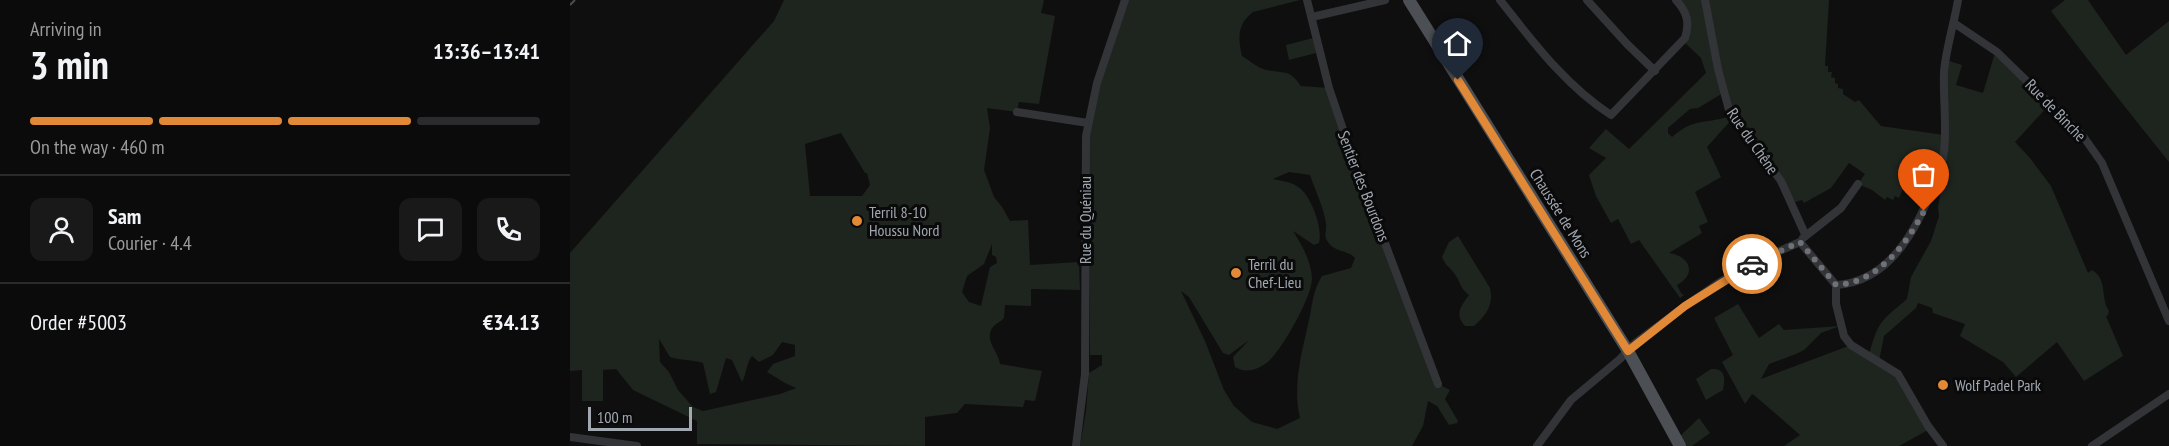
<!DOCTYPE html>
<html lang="en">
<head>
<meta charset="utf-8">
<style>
	body { margin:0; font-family:"PT Sans Narrow",sans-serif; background:#19191a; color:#f1f3f6; height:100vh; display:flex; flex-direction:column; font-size:22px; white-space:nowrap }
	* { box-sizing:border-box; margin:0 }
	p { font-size:20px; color:#9a9b9d }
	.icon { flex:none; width:33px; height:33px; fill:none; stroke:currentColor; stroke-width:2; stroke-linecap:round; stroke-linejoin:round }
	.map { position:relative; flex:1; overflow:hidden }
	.details { display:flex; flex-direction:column; background:#0b0b0c; width:570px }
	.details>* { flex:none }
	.scale { position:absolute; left:18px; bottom:15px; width:104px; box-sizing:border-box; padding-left:6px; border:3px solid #a1a8b0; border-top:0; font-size:16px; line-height:21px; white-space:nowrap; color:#a1a8b0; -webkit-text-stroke:4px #0a0a0b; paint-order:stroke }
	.pin { position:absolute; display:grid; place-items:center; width:51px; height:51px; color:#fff; margin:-62px -26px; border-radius:50% 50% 50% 0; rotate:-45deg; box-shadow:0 0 6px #0007 }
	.pin .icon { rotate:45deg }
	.courier { position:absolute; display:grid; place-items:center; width:60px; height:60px; margin:-30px; border:4px solid #e18936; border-radius:50%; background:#fff; color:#222; box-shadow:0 2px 8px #0007 }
	.headline em { font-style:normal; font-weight:700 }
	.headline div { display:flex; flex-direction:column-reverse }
	.headline { display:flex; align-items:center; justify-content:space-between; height:102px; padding:0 30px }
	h1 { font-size:39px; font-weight:700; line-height:45px }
	.bar { display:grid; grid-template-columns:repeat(4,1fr); gap:9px 6px; align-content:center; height:72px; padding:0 30px }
	.bar i { height:8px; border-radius:4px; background:#2b2b2d }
	.bar .active { background:#e18936 }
	.bar p { grid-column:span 4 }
	.line { display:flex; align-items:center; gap:15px; padding:0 30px; border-top:2px solid #2b2b2d }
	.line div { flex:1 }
	.round { display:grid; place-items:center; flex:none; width:63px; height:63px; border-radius:12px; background:#19191a }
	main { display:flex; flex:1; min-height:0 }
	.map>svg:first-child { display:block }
	.green { fill:#1e241e; fill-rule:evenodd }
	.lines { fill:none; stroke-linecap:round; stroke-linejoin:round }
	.street { stroke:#323437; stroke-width:8 }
	.primary { stroke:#4c4f53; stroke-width:12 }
	.rail { stroke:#4b4e51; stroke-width:2; stroke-dasharray:8 6; stroke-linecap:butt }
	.done { stroke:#6e7278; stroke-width:6; stroke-dasharray:0 10.8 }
	.route { stroke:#e18936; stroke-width:8 }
	.poi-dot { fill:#e18936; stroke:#0a0a0b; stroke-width:2 }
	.labels { text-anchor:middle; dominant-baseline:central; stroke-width:6; stroke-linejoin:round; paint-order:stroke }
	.street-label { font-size:16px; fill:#a1a8b0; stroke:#0a0a0b }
	.poi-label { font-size:16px; fill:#a1a8b0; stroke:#0a0a0b; text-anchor:start }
</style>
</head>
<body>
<main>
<section class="details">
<div class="headline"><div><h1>3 min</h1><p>Arriving in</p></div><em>13:36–13:41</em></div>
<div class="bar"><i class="active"></i><i class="active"></i><i class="active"></i><i></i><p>On the way · 460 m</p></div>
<div class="line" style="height:108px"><a class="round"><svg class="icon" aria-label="person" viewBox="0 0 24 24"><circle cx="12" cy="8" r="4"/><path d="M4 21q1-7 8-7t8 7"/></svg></a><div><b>Sam</b><p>Courier · 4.4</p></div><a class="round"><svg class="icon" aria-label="chat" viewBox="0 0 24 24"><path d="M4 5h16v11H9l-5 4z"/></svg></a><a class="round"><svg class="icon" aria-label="phone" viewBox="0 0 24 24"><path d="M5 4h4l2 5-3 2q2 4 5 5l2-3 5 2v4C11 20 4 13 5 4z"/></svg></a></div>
<div class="line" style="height:78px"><div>Order #5003</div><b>€34.13</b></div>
</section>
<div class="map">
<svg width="1599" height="446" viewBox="0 0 1599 446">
	<rect width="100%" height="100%" fill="#0f0f10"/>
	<g class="green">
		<path d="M214 0H474L471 13 485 16 469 104 449 102 447 112 417 108 420 128 414 170 424 197 432 207 440 221 458 220 460 265 509 262 510 290 461 289V306L435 305 434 318C431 322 426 323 423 327 413 340 429 352 430 364L472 371 465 401 455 400 453 407 395 404 387 413 355 417V446L127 444V421L63 390 46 369 33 370V401H12V370L0 371V253L204 21ZM271 133 295 173H297L300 185 292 196H240L235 144ZM422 244V255L426 257 427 263 420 267 411 306 399 302 392 292 397 276 414 264ZM89 339 100 357C112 361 121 359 133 363L140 394 146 392 156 358 162 360 172 382C177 374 176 363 182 356L189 362 203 355 212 342 225 345V356L203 364 197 372 215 383 226 388 210 394 133 411 123 407 108 390 99 372 90 362Z"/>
		<path d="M555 0H730L683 12C667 24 668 38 672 56 679 60 689 69 697 70 716 74 719 69 731 86L759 88 868 384 880 390 875 399 888 421 887 423 879 425 867 406 858 401 853 426 842 446H510L516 411 519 373 532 365V355H520L519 245 515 159 518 123ZM719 172 740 175C745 190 754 208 756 224 757 231 753 236 758 242 764 252 778 250 785 258L781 268 752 276C742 293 743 302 739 320 732 352 722 386 730 418L707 429 682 422 664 406 654 390 635 341 611 291 619 297 653 353 659 355 679 340 663 357 665 367C675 373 685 371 695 364 710 355 743 295 742 278 741 261 732 245 723 231L744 245 749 243C753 229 742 199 731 189 723 182 713 181 703 179Z"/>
		<path d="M1106 0H1259L1255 66H1258V72H1262L1261 77 1265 78V83L1268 84V88L1273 89V94L1285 102 1289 100 1311 126 1374 135 1376 60 1392 65 1386 85 1413 93 1424 56 1427 52 1481 103 1445 142 1460 158 1481 186 1518 273 1522 270C1538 279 1530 298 1539 311L1538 315 1536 316 1553 356 1514 381 1487 342 1446 377 1433 362 1390 336 1395 324 1363 313 1362 308 1348 303 1346 308 1314 336 1309 361 1323 370 1360 429 1329 446H1214L1230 435 1184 395 1182 394 1175 404 1152 362 1163 355 1144 318 1168 304 1189 338 1209 324 1214 330 1270 326 1251 333 1234 350 1226 354 1199 364 1191 379 1281 345 1299 355C1308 321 1311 321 1337 299L1341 277 1361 241 1369 216 1368 207 1371 191 1363 188 1369 172 1350 162 1335 184 1329 198 1325 196 1323 200 1317 197 1315 200 1302 190 1288 184 1295 174 1279 163 1261 188 1234 203 1232 200 1222 203 1163 118 1137 147 1151 177 1125 192 1138 222 1129 226 1132 233 1099 253C1119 256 1128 273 1107 285L1111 293 1114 295 1110 298 1069 240 1061 244 1048 219 1041 223 1026 196 1019 175 1036 158 1019 148 1036 129 1059 149 1136 73 1131 58 1113 41 1118 23ZM1153 93 1159 110 1158 117C1133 124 1124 118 1102 137L1098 133V128L1120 109 1128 108Z"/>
		<path d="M1495 0H1518L1556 55 1599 21V162C1559 112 1519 62 1481 11Z"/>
		<path d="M747 37 750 52 719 60 716 45Z"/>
		<path d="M888 236 920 288C924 305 916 315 904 326H895C884 314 891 306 899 295 889 287 891 282 884 273 879 266 877 268 872 257L879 242Z"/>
		<path d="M1141 369C1156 368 1155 379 1153 390L1136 400 1126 379Z"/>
		<path d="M1129 418 1140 433 1122 446H1110L1106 440Z"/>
	</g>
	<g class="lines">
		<g class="street">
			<path d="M737 0 759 88 781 153 868 384"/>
			<path d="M930 0C963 42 996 86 1041 115L1115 38C1120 22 1117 12 1106 0"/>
			<path d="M1017 0 1057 44 1085 71"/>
			<path d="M1135 0 1148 69 1159 110 1211 181 1235 234"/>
			<path d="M742 17 815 0"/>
			<path d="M1384 23 1427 52 1513 136 1532 163 1599 321"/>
			<path d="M447 112 518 123"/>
			<path d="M1233 238 1271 208 1288 184"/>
			<path d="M1230 242 1266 285"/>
			<path d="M1266 285C1318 282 1347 230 1363 186 1368 175 1373 163 1374 151 1377 125 1373 98 1374 72 1376 48 1384 24 1388 0"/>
			<path d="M1266 285V304L1274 336 1281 345 1328 374 1358 426 1373 446"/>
			<path d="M0 437 67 446"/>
			<path d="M506 446 515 374 516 136 527 83 555 0"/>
			<path d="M967 446 1001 400 1050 359 1064 344 1115 306 1150 282 1189 260 1230 242"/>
			<path d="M1522 446 1599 394"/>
		</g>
		<path class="primary" d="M839 0 1058 351 1110 446"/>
		<path class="rail" d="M0 5 5 0"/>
	</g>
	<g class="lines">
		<path class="done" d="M1182 264 1230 242 1266 285C1307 283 1336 245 1354 211"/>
		<path class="route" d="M888 80 1058 351 1115 306 1182 264"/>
	</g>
	<g class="poi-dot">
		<circle cx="287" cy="221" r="6"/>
		<circle cx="666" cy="273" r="6"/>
		<circle cx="1373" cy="385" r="6"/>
	</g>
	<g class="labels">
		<g class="street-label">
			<text transform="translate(1486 110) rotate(46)">Rue de Binche</text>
			<text transform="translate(1183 141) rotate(55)">Rue du Chêne</text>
			<text transform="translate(794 186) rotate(69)">Sentier des Bourdons</text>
			<text transform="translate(991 213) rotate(58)">Chaussée de Mons</text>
			<text transform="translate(515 220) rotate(-90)">Rue du Quéniau</text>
		</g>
		<g class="poi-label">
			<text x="299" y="212">Terril 8-10<tspan x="299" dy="18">Houssu Nord</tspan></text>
			<text x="678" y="264">Terril du<tspan x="678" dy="18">Chef-Lieu</tspan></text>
			<text x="1385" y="385">Wolf Padel Park</text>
		</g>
	</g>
</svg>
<div class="scale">100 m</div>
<div class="pin" style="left:1354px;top:211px;background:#ea580c"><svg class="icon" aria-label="bag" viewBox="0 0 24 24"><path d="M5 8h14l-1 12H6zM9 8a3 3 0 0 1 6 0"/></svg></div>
<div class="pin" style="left:888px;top:80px;background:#1f2937"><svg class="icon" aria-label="home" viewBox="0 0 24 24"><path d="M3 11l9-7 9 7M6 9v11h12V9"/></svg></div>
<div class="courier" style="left:1182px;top:264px"><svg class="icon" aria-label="car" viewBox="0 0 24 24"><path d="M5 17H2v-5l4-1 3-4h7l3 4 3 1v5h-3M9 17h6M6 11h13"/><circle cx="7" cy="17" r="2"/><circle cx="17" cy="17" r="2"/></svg></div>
</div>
</main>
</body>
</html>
